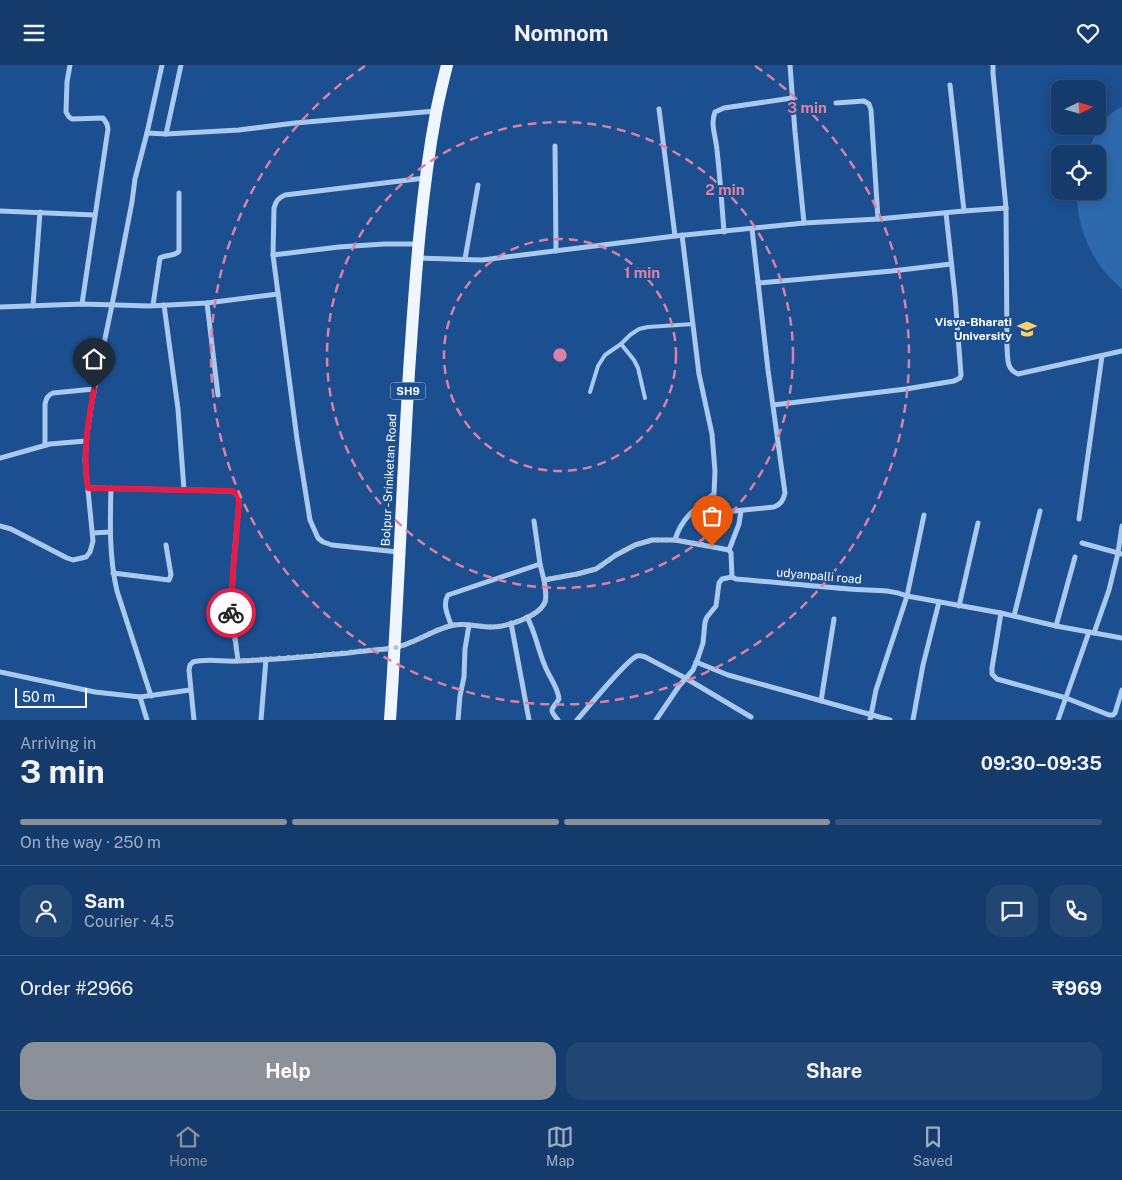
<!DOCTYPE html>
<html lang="en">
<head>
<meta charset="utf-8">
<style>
	body { margin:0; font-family:"Public Sans",sans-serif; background:#214673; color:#f1f3f6; height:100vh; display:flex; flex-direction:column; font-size:19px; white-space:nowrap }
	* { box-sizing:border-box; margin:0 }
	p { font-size:16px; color:#9dadc1 }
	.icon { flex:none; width:28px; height:28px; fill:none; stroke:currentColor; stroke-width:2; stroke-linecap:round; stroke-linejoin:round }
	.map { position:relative; height:655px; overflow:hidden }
	.sheet { display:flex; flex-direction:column; background:#143b6b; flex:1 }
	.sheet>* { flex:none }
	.needle { width:32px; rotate:85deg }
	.tools { position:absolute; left:1051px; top:15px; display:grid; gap:10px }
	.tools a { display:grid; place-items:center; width:55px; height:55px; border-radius:10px; background:#143b6b; box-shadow:0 2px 12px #0003,0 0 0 1px #33557e; font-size:25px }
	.scale { position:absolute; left:15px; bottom:12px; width:72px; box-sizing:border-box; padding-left:5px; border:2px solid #fff; border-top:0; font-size:14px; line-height:18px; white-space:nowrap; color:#fff; -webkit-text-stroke:4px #1b4f8f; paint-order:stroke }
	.pin { position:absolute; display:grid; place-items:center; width:42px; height:42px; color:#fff; margin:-51px -21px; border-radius:50% 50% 50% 0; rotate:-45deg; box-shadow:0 0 5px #0007 }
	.pin .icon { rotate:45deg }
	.courier { position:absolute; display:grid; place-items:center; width:50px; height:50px; margin:-25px; border:4px solid #e11d48; border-radius:50%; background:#fff; color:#222; box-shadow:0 1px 6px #0007 }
	.overview em { font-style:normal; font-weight:700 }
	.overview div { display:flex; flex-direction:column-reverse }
	.overview { display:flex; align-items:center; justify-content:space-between; height:85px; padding:0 20px }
	h1 { font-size:32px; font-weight:700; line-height:38px }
	.bar { display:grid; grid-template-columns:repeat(4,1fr); gap:8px 5px; align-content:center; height:60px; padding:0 20px }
	.bar i { height:6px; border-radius:4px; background:#33557e }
	.bar .current { background:#8c9099 }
	.bar p { grid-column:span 4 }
	.line { display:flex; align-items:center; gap:12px; padding:0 20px; border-top:1px solid #33557e }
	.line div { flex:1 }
	.round { display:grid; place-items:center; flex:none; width:52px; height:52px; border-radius:15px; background:#214673 }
	.button { display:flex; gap:10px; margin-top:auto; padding:10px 20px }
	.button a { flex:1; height:58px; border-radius:15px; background:#8c9099; color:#fff; font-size:20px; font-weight:700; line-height:58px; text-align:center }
	.button a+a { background:#214673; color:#f1f3f6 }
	header { display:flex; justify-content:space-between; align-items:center; height:65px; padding:0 20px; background:#143b6b; font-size:22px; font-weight:700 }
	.tabs { display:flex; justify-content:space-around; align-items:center; height:70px; border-top:1px solid #33557e; background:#143b6b; font-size:14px; color:#9dadc1 }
	.tabs a { display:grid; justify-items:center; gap:2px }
	.tabs .current { color:#8c9099 }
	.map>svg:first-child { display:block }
	.green { fill:#2e69ad }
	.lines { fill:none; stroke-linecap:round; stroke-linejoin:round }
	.lane { stroke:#a9c9ee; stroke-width:4 }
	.street { stroke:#a9c9ee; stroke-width:5 }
	.primary { stroke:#f0f6ff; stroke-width:12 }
	.done { stroke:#afc1d8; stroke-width:5; stroke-dasharray:0 9 }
	.route { stroke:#e11d48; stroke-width:6 }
	.ring { fill:none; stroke:#dd80a5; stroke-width:2.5; stroke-dasharray:9 6 }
	.labels { text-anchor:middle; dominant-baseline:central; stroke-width:4; stroke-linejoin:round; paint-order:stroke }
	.shield { fill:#1b4f8f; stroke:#bbcadd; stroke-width:1 }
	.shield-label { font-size:11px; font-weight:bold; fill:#fff }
	.poi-label { font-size:12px; font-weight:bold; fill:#fff; stroke:#1b4f8f; text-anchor:end }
	.street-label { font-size:12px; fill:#fff; stroke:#1b4f8f }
	.centre { fill:#dd80a5; stroke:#1b4f8f; stroke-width:2.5 }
	.ring-label { font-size:15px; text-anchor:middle; font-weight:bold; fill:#dd80a5; stroke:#1b4f8f; stroke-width:4; stroke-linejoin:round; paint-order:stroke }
</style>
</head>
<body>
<header><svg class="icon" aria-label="menu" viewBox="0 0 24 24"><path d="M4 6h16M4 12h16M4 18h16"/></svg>Nomnom<svg class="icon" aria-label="heart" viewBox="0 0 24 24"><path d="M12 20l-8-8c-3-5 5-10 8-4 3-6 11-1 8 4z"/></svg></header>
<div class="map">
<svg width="1122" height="655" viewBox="0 0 1122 655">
	<rect width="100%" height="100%" fill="#1b4f8f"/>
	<path class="green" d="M1122 42V224C1093 200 1076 164 1077 126H1098V89H1087C1093 72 1104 49 1122 42Z"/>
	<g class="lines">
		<g class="lane">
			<path d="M621 279 634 295 638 303 645 333"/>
			<path d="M590 327 598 301 605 290 621 279 630 270 639 264 648 262 693 259"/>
		</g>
		<g class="street">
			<path d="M70 0 67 17 66 47 69 52 72 54 103 53 107 59 108 64 82 239"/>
			<path d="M790 0 795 67 804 158"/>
			<path d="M993 0V8L1006 143"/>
			<path d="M950 20 964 146"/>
			<path d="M836 38 864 36 869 39 871 45 878 154"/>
			<path d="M659 44 675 171"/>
			<path d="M147 68 166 69 239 65 295 58 436 46"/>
			<path d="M166 69 181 0"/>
			<path d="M555 81 556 186"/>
			<path d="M0 146 95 150"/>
			<path d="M724 167C722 140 720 112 717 85 716 72 710 59 715 47L724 43 792 33"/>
			<path d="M273 190 339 182 384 179H417"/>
			<path d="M417 193 482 195 675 171 804 158 878 154 964 146 1006 143 1007 282C1008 294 1006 304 1018 309L1122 286"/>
			<path d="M465 194 478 120"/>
			<path d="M758 218 892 206 951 199"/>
			<path d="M207 238 218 330"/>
			<path d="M153 240 160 193C166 189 175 192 179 186V128"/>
			<path d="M164 240 178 344 184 425"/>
			<path d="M33 241 40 147"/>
			<path d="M0 242 82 239 150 241 207 238 278 229"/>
			<path d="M773 340 906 324 954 316 960 313 961 310 955 231 946 148"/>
			<path d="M45 380V339C46 333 48 330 53 328L94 324"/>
			<path d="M0 393 50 379 86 376"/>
			<path d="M88 423 232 426C238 429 239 432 239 438L234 493 231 541 238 596"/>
			<path d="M111 423C110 458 109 491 117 526L151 631"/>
			<path d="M711 431 716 443 719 447H724L774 442C781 439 783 436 785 428L768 305 752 164"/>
			<path d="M1079 454 1102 291"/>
			<path d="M534 456 540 499 544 515"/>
			<path d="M0 461 11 464 67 493 73 495 86 492 90 487 93 476 85 395 87 369 92 336 112 240 132 137 135 114 147 68 162 0"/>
			<path d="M93 468 110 467"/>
			<path d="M675 475C681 453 697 442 714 429L715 406 712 369 699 309 682 170"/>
			<path d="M1082 478 1122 489"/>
			<path d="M729 485 739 459 741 446"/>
			<path d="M398 487 332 480 323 477 318 473 310 455 297 374 273 190 274 143C276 136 278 133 285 130L425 113"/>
			<path d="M113 508 169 515 171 510 166 480"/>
			<path d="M959 541 978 458"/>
			<path d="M1001 548 992 603V609L997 614 1066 633 1109 650H1113L1115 648 1122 625"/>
			<path d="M1014 551 1040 446"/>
			<path d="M527 552C536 569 538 585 545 601 549 612 558 622 559 634 552 645 548 643 558 655"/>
			<path d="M511 558 529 655"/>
			<path d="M451 560C448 550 442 540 448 530L540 499"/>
			<path d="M1056 561 1075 492"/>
			<path d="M1094 568 1109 525 1118 488 1122 461"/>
			<path d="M696 597 728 610 890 655"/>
			<path d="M0 607 95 627 140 632 190 625"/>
			<path d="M140 632 147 655"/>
			<path d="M821 636 834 554"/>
			<path d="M194 655 189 605 190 600 193 597C207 593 224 597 238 596 275 595 312 591 348 588 363 586 379 585 393 583 415 579 433 564 454 560 466 558 479 562 492 562 506 562 539 552 545 537 547 531 545 521 544 515L577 509 596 504 616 490 635 480 652 475H675L729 485 731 488 732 512 736 514C774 517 811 521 849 524 870 526 887 523 907 531L1001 548 1056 561 1122 573"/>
			<path d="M261 655 266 594"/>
			<path d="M458 655 460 631 464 612 465 584 469 560"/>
			<path d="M577 655C587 644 627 594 637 591 641 590 646 592 649 594L687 614 751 652"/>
			<path d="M656 655 679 621 693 605 698 593 703 578 705 557 707 552 716 541 719 518 722 514 732 512"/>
			<path d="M870 655 876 625 907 531 924 450"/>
			<path d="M913 655 923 600 939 537"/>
			<path d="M1058 655 1089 567"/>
		</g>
		<path class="primary" d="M390 655C398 539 402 423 409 307 415 221 420 134 436 48 439 32 443 16 447 0"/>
	</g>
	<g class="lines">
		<path class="done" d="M231 548 238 596C278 593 319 591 359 586 370 585 382 585 393 583 415 579 432 564 454 560 466 558 479 562 491 562 506 562 539 552 545 537 547 531 545 521 544 515L577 509 596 504 616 490 635 480 652 475H675L712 481"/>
		<path class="route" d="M94 324C88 357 82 390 88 423L232 426 238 430 239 438 233 507 231 548"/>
	</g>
	<g class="ring">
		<circle cx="560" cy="290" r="116"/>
		<circle cx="560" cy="290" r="233"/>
		<path d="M755 1A349 349 0 1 1 365 1"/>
	</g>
	<defs>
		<g id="university-bare" transform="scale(1.5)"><path d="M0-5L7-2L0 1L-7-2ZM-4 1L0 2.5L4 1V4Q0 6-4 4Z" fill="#ffd166" stroke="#1b4f8f" stroke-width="2.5" paint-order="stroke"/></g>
	</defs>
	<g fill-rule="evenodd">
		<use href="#university-bare" x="1027" y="264"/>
	</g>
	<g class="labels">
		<rect class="shield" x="390.5" y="317.5" width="35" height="17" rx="4"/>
		<g class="shield-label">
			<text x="408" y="326">SH9</text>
		</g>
		<g class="poi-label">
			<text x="1012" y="257">Visva-Bharati<tspan x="1012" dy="14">University</tspan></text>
		</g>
		<g class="street-label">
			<text transform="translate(389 415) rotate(-87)">Bolpur - Sriniketan Road</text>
			<text transform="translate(819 511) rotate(5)">udyanpalli road</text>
		</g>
	</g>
	<circle cx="560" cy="290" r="8" class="centre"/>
	<g class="ring-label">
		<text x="807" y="48">3 min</text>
		<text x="725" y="130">2 min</text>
		<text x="642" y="213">1 min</text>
	</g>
</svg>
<div class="tools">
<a><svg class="needle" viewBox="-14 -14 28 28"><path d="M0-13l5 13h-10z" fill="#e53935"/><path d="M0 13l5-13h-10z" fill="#9dadc1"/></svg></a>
<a><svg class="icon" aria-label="locate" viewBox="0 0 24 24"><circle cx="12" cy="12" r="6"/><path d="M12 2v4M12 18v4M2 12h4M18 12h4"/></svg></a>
</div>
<div class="scale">50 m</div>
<div class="pin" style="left:712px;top:481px;background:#ea580c"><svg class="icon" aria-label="bag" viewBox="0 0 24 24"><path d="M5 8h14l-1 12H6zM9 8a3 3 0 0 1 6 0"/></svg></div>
<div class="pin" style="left:94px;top:324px;background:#1f2937"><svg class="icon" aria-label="home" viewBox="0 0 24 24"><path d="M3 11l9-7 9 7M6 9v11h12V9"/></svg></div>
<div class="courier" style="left:231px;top:548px"><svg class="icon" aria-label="bike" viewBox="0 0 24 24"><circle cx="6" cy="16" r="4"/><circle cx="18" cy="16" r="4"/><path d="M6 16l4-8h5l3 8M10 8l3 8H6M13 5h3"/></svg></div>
</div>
<section class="sheet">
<div class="overview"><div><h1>3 min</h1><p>Arriving in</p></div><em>09:30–09:35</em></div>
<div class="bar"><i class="current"></i><i class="current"></i><i class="current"></i><i></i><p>On the way · 250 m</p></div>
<div class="line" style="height:90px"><a class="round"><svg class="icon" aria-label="person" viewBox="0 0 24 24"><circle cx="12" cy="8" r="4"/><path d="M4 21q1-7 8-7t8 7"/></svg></a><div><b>Sam</b><p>Courier · 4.5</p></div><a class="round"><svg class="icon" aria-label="chat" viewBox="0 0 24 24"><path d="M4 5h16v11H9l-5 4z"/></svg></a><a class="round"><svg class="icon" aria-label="phone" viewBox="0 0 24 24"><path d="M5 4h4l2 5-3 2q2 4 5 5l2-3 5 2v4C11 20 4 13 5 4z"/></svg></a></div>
<div class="line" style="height:65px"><div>Order #2966</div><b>₹969</b></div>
<div class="button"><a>Help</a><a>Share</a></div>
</section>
<nav class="tabs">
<a class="current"><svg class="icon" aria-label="home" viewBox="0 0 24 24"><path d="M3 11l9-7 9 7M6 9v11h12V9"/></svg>Home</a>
<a><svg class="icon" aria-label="map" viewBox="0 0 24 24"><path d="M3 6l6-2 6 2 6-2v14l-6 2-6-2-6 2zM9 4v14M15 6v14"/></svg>Map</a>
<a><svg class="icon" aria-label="saved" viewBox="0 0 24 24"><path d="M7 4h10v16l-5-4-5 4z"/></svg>Saved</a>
</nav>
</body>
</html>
